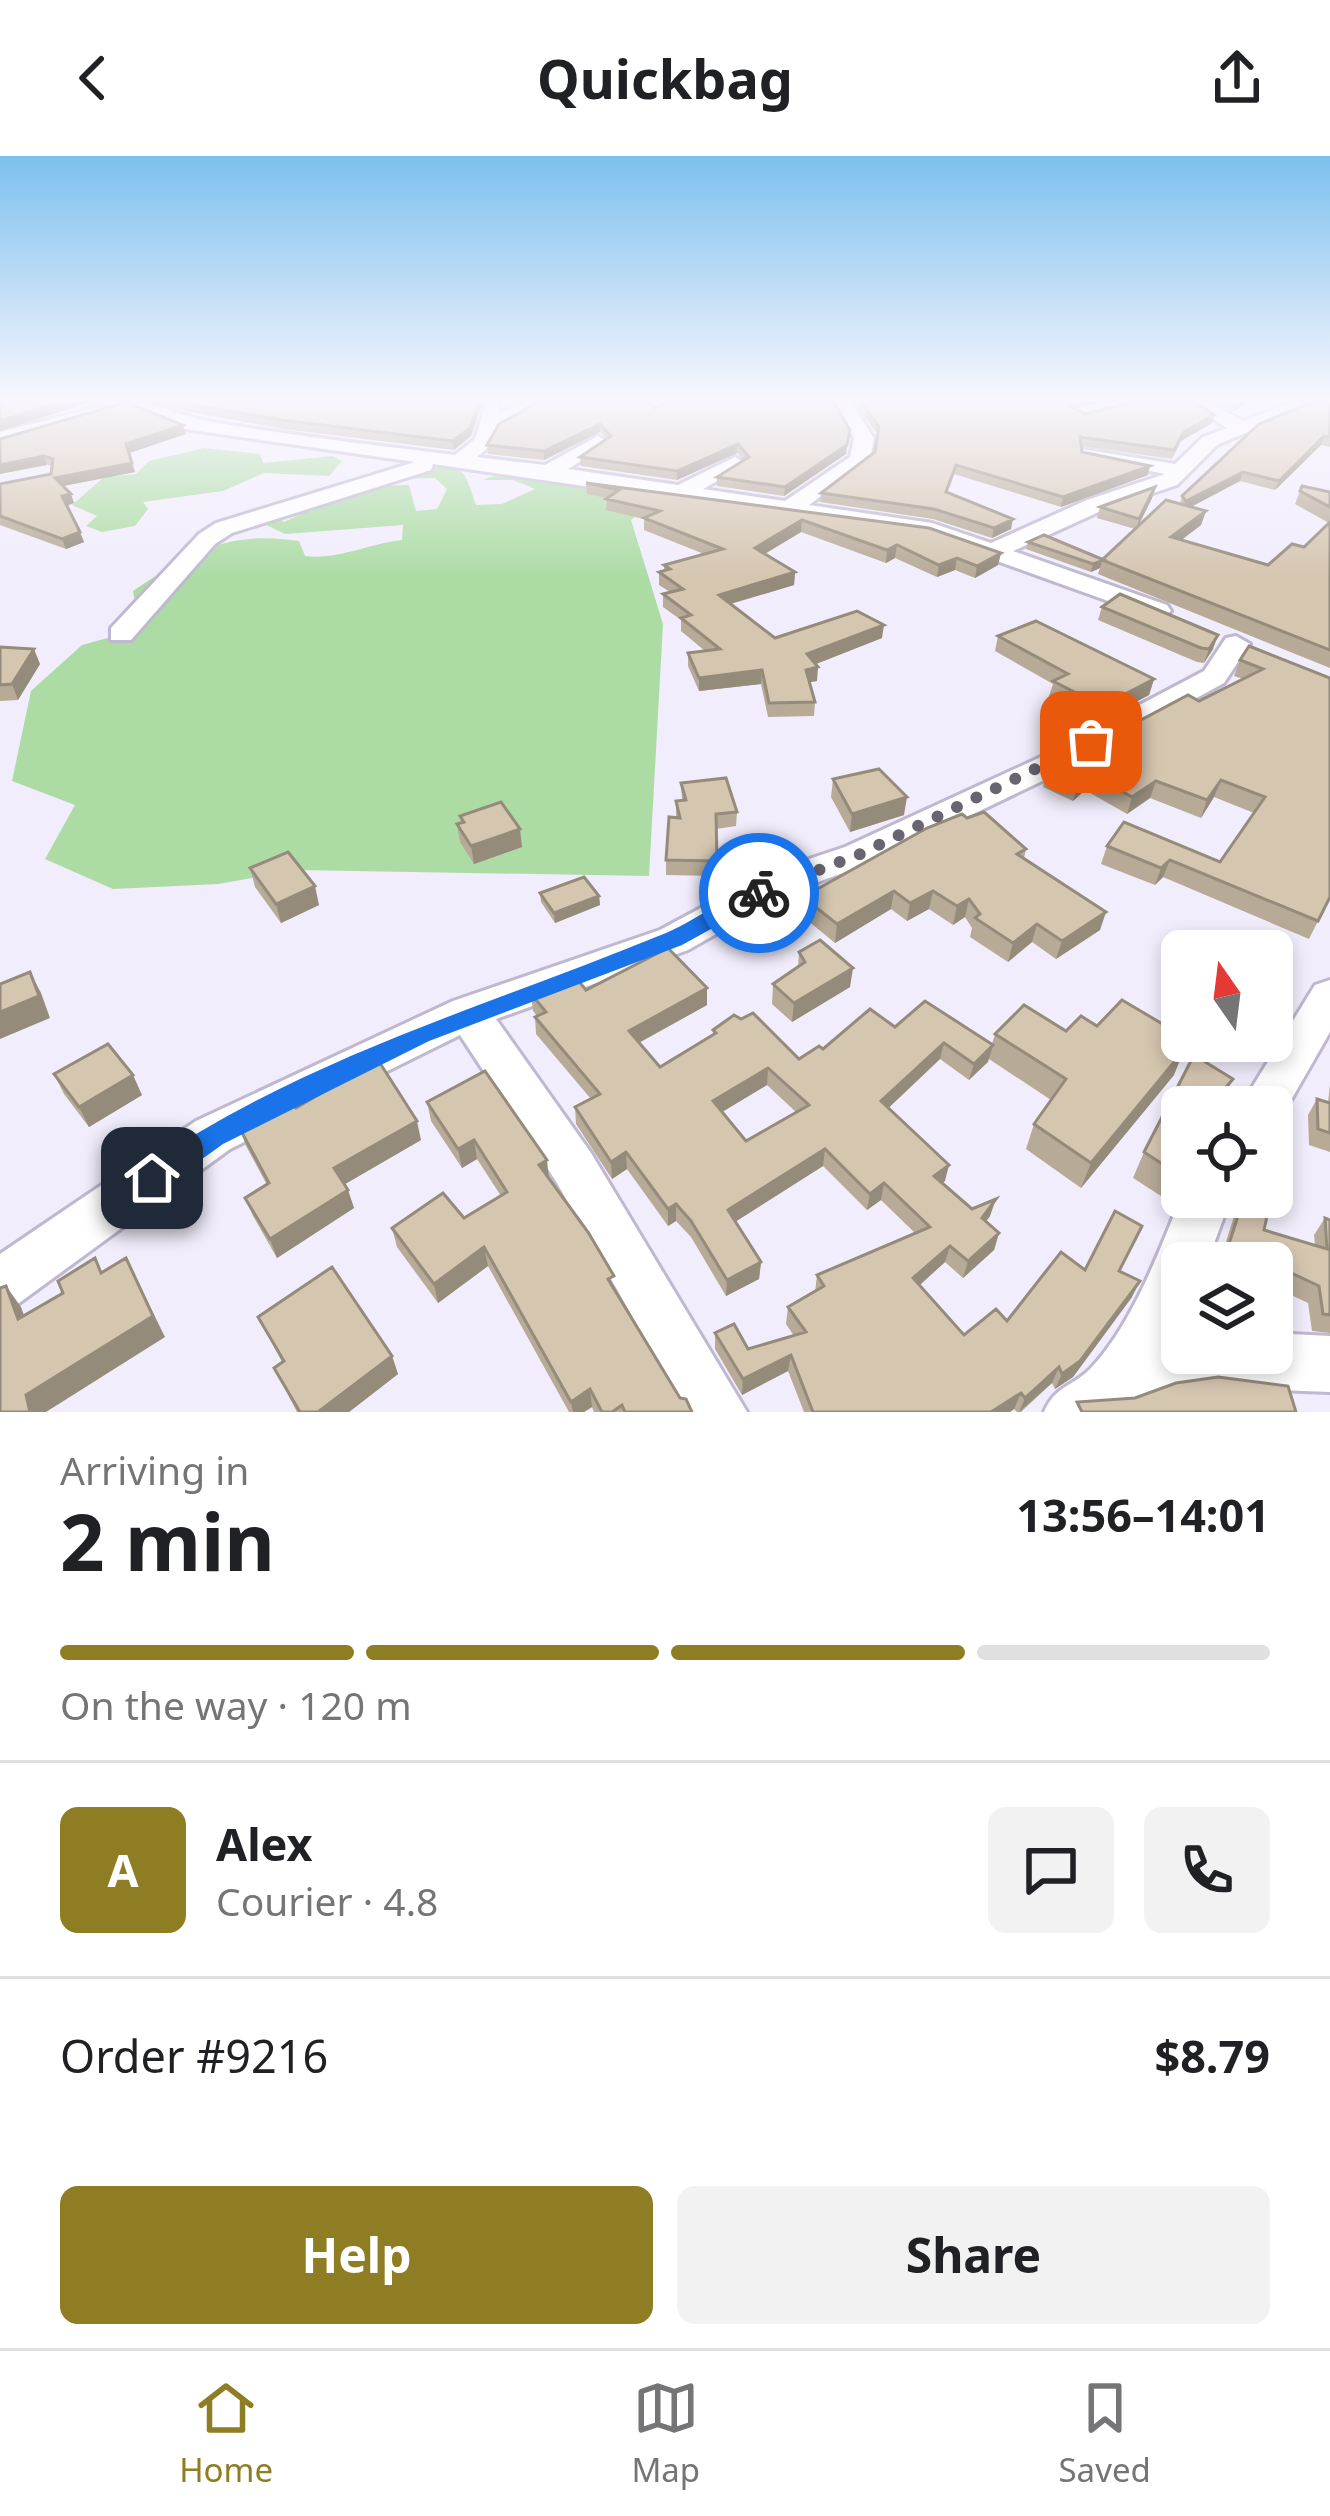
<!DOCTYPE html>
<html lang="en">
<head>
<meta charset="utf-8">
<style>
	body { margin:0; font-family:"Noto Sans",sans-serif; background:#f2f2f2; color:#202124; height:100vh; display:flex; flex-direction:column; font-size:45px; white-space:nowrap }
	* { box-sizing:border-box; margin:0 }
	p { font-size:39px; color:#757577 }
	.icon { flex:none; width:66px; height:66px; fill:none; stroke:currentColor; stroke-width:2; stroke-linecap:round; stroke-linejoin:round }
	.map { position:relative; height:1256px; overflow:hidden }
	.side { display:flex; flex-direction:column; background:#fff; flex:1 }
	.side>* { flex:none }
	.needle { width:78px; rotate:346deg }
	.controls { position:absolute; left:1161px; top:774px; display:grid; gap:24px }
	.controls a { display:grid; place-items:center; width:132px; height:132px; border-radius:18px; background:#fff; box-shadow:0 6px 18px #0003; font-size:60px }
	.pin { position:absolute; display:grid; place-items:center; width:102px; height:102px; color:#fff; margin:-51px; border-radius:24px; box-shadow:0 6px 18px #0006 }
	.courier { position:absolute; display:grid; place-items:center; width:120px; height:120px; margin:-60px; border:9px solid #1a73e8; border-radius:50%; background:#fff; color:#222; box-shadow:0 3px 15px #0007 }
	.summary em { font-style:normal; font-weight:700 }
	.summary div { display:flex; flex-direction:column-reverse }
	.summary { display:flex; align-items:center; justify-content:space-between; height:204px; padding:0 60px }
	h1 { font-size:78px; font-weight:700; line-height:90px }
	.bar { display:grid; grid-template-columns:repeat(4,1fr); gap:18px 12px; align-content:center; height:144px; padding:0 60px }
	.bar i { height:15px; border-radius:9px; background:#e0e0e0 }
	.bar .current { background:#8e7d23 }
	.bar p { grid-column:span 4 }
	.line { display:flex; align-items:center; gap:30px; padding:0 60px; border-top:3px solid #e0e0e0 }
	.line div { flex:1 }
	.round { display:grid; place-items:center; flex:none; width:126px; height:126px; border-radius:18px; background:#f2f2f2 }
	.action { display:flex; gap:24px; margin-top:auto; padding:24px 60px }
	.action a { flex:1; height:138px; border-radius:18px; background:#8e7d23; color:#fff; font-size:48px; font-weight:700; line-height:138px; text-align:center }
	.action a+a { background:#f2f2f2; color:#202124 }
	header { display:flex; justify-content:space-between; align-items:center; height:156px; padding:0 60px; background:#fff; font-size:54px; font-weight:700 }
	.tab-bar { display:flex; justify-content:space-around; align-items:center; height:168px; border-top:3px solid #e0e0e0; background:#fff; font-size:33px; color:#757577 }
	.tab-bar a { display:grid; justify-items:center; gap:6px }
	.tab-bar .current { color:#8e7d23 }
	.map>svg:first-child { display:block }
	.green { fill:#acdca4 }
	.lines { fill:none; stroke-linecap:round; stroke-linejoin:round }
	.street-casing { stroke:#bfb8d0; stroke-width:6 }
	.street { fill:#fff; fill-rule:evenodd }
	.wall { fill:#b7aa97; fill-rule:evenodd }
	.shaded-wall { fill:#958b7b }
	.building { fill:#d5c6b0; stroke:#958b7b; stroke-width:3; fill-rule:evenodd }
	.route { fill:#1a73e8 }
	.done { stroke:#686570; stroke-width:12; stroke-dasharray:0 21.6 }
</style>
</head>
<body>
<header><svg class="icon" aria-label="back" viewBox="0 0 24 24"><path d="M15 5l-7 7 7 7"/></svg>Quickbag<svg class="icon" aria-label="share" viewBox="0 0 24 24"><path d="M12 15V3M7 8l5-5 5 5M5 13v7h14v-7"/></svg></header>
<div class="map">
<svg width="1330" height="1256" viewBox="0 0 1330 1256">
	<rect width="100%" height="100%" fill="#f1edfc"/>
	<g class="green">
		<path d="M204 292 260 298 263 307 333 300 342 305 329 320 264 317 223 335 143 346 148 353 135 370 102 376 86 370 97 360 72 349 104 321 136 318 149 305Z"/>
		<path d="M423 310C465 312 463 309 476 349L502 348 535 333 513 324H483C533 304 602 331 649 350L631 364 663 468 649 720 297 714 218 728 113 733 45 703 75 649 12 625 31 535 82 489 111 481 137 457 133 435C190 396 228 374 299 385L305 400C338 404 368 388 402 384L403 369 285 378 260 366 276 359 284 366 361 330 409 329 416 355 437 353 447 333 435 322 396 323Z"/>
	</g>
	<g class="lines">
		<g class="street-casing">
			<g id="street">
				<path d="M122 245C154 245 181 261 213 266 293 280 374 289 455 299L475 283 486 247H498L500 257 524 245H546L496 274 491 289 477 301 545 309 598 280 608 286 605 290 568 313 678 329 735 301 745 307 742 311 703 333 785 345 850 301 854 282 832 245H850L874 282 870 304 809 349 932 367 991 387 1087 344 1165 318 1081 301V293L1175 308 1203 281 1227 272 1186 245H1208L1243 265 1295 245H1320L1217 289 1177 329 1103 354 1013 395 1167 449 1171 455 1158 463 928 380 433 308 431 314 232 377 215 388 131 484H111V472L199 378 216 367 415 306 185 273Z"/>
				<path d="M97 251 103 252V260L0 288V276Z"/>
				<path d="M1236 480 1250 488 1224 527 1063 615 871 707 790 736 688 794 496 863 591 997 747 1256H686L557 1027 460 879 230 993 19 1147 0 1155V1098L196 965 453 845 660 774 764 718 845 691 1041 601 1204 515 1226 482Z"/>
				<path d="M1330 824V876L1279 965 1272 967V951H1240L1315 829Z"/>
				<path d="M1182 1039 1231 1041 1207 1107H1182V1171L1174 1183 1182 1181V1197H1272V1177L1330 1180V1236L1227 1232 1164 1241 1125 1256H1044C1055 1230 1072 1231 1090 1213 1131 1171 1160 1094 1182 1039Z"/>
			</g>
		</g>
		<use href="#street" class="street"/>
	</g>
	<g class="wall">
		<path d="M131 245H483L471 280 454 294 284 273Z"/>
		<path d="M853 245H1104L1074 252 1085 258 1214 259 1212 267 1181 285 1172 303 1081 290 1082 296 1148 319 1061 351 954 318 947 336 1011 373 992 382 933 363 820 346 821 337 875 296 878 279Z"/>
		<path d="M1216 245H1250L1234 255Z"/>
		<path d="M1330 245V291L1321 289 1275 334 1240 325 1191 351 1206 355 1201 369 1181 384 1268 409 1304 391 1329 367 1295 348 1300 335 1330 336V512L1098 418 1100 412 1091 416 1026 393 1028 386 1103 403 1135 373 1097 362 1100 351 1155 331 1152 342 1138 371 1180 348 1182 340Z"/>
		<path d="M648 246 655 252 846 298 784 340 717 330V321L744 304 737 297 677 324 581 310 580 301 607 283 600 276 544 304 488 298 487 289Z"/>
		<path d="M183 269 186 278 129 297 135 316 63 330 74 347 67 349 84 386 66 393 0 369V328L51 318 52 311 0 283Z"/>
		<path d="M586 327 1001 397 998 409 975 422 955 414 937 421 895 402 886 407 801 376 765 398 795 416 794 429 731 448 775 482H882L815 508 817 525 809 526 815 546 814 560 768 561 761 528 699 535 688 510V497L705 495 681 475V464L663 451V438L670 436 659 429V416L664 415V409L704 398 644 374V363L606 354 607 342 587 338Z"/>
		<path d="M1102 451 1213 493 1204 507 1197 506 1098 464Z"/>
		<path d="M998 480 1154 523 1149 539 1097 566 1049 540 1053 528 995 495Z"/>
		<path d="M0 491 40 508 18 544 0 545Z"/>
		<path d="M1240 504 1330 522V741L1309 783 1163 721 1155 729 1101 708 1107 690 1220 706 1254 657 1214 641 1201 662 1150 642 1127 658 1085 634 1073 645 1043 631 1047 614 1243 523 1234 520Z"/>
		<path d="M833 623 904 659 850 676 831 641Z"/>
		<path d="M681 627 737 656 736 670 716 673V720L666 719V704L676 662V645H682Z"/>
		<path d="M460 660 522 691 474 708 460 686 457 668 461 667Z"/>
		<path d="M1026 693 1024 702 1100 774 1056 803 1032 786 1008 806 970 781 972 772 965 761 953 769 929 753 907 765 891 753 835 787 801 759 803 741Z"/>
		<path d="M250 712 319 749 281 767 255 731Z"/>
		<path d="M540 737 599 740 600 749 555 767 541 746Z"/>
		<path d="M799 796 850 831 792 866 772 848 773 828 798 811Z"/>
		<path d="M707 832V849L639 887 660 911 713 879V874L799 903 823 893 895 871 992 888 995 878 1066 875 1097 870 1167 884 1174 919 1081 1032 1026 993 1034 968 1051 944 989 903 969 924 940 903 888 952 949 1009 943 1027 972 1053 990 1060 986 1066 999 1077 994 1094 963 1122 945 1106 919 1129 964 1179 1007 1165 1085 1114 1120 1115 1132 1141 1073 1221 1055 1233 1052 1227 1021 1256H1017L1014 1253 1010 1256H804L788 1215 742 1239 715 1193V1177L748 1193 794 1180 786 1168 788 1151 815 1136 817 1119 915 1077 881 1044 867 1054 823 1010 735 1066 761 1106 759 1123 726 1140 691 1081 676 1065 668 1070 627 1013 612 1023 576 968 575 951 591 943 536 878 535 861 537 860 533 855 531 838 586 834ZM767 929 797 957 746 985 722 956Z"/>
		<path d="M54 918 142 939 89 971 64 938Z"/>
		<path d="M1330 929V996L1309 989 1308 959 1317 943 1328 947Z"/>
		<path d="M427 946 549 1023 680 1242 692 1256H594L592 1251 584 1256H569L488 1110 438 1147 397 1091 392 1072 464 1062 501 1040 477 1003 462 1012 431 965Z"/>
		<path d="M1182 951V1012L1161 1040 1133 1022 1144 996Z"/>
		<path d="M296 952 421 984 345 1028 354 1052 277 1102 253 1060 245 1042 267 1029 246 990 239 971Z"/>
		<path d="M1244 1041 1264 1074 1315 1089 1314 1079 1325 1062 1330 1064V1177L1312 1175 1308 1147 1272 1130V1107H1225L1220 1105 1235 1057Z"/>
		<path d="M258 1161 392 1200 398 1218 349 1256H297L274 1212 282 1206Z"/>
	</g>
	<g class="shaded-wall">
		<path d="M65 245H94L0 275V265Z"/>
		<path d="M479 245H483L471 280 454 294 453 285Z"/>
		<path d="M1073 245H1104L1072 253 1071 250Z"/>
		<path d="M1239 245H1250L1234 255Z"/>
		<path d="M1214 259 1212 267 1181 285 1172 303 1184 276Z"/>
		<path d="M600 268V276L544 304V295Z"/>
		<path d="M183 269 186 278 129 297 126 288Z"/>
		<path d="M850 274 846 298 784 340 785 331Z"/>
		<path d="M1324 280 1321 289 1275 334 1279 325Z"/>
		<path d="M738 288 737 297 677 324V315Z"/>
		<path d="M44 300 47 309 0 318V309Z"/>
		<path d="M132 307 135 316 58 331 55 322Z"/>
		<path d="M1150 310 1148 319 1061 351 1063 341Z"/>
		<path d="M1243 316 1240 325 1183 355 1186 345Z"/>
		<path d="M1155 331 1152 342 1136 374 1139 363Z"/>
		<path d="M71 338 74 347 66 350 62 340Z"/>
		<path d="M1206 355 1201 369 1167 395 1171 381Z"/>
		<path d="M1013 363 1011 373 992 382 994 372Z"/>
		<path d="M802 364 801 376 754 404 755 392Z"/>
		<path d="M80 376 84 386 66 393 62 383Z"/>
		<path d="M897 389 895 402 886 407 887 394Z"/>
		<path d="M1001 397 998 409 975 422 977 410Z"/>
		<path d="M957 402 955 414 937 421 939 409Z"/>
		<path d="M1102 405 1100 412 1091 416 1093 408Z"/>
		<path d="M795 416 794 429 719 451V439Z"/>
		<path d="M884 469 882 482 806 512 807 498Z"/>
		<path d="M1218 479 1213 493 1204 507 1209 493Z"/>
		<path d="M34 493 40 508 18 544 12 528Z"/>
		<path d="M818 511 817 525 804 527 806 514Z"/>
		<path d="M762 514 761 528 699 535V522Z"/>
		<path d="M1154 523 1149 539 1097 566 1102 550Z"/>
		<path d="M1090 617 1085 634 1073 645 1078 628Z"/>
		<path d="M1221 624 1214 641 1201 662 1207 644Z"/>
		<path d="M1156 625 1150 642 1127 658 1132 641Z"/>
		<path d="M907 641 904 659 850 676 852 658Z"/>
		<path d="M520 673 522 691 474 708 471 690Z"/>
		<path d="M1170 704 1163 721 1155 729 1161 712Z"/>
		<path d="M315 730 319 749 281 767 276 748Z"/>
		<path d="M894 735 891 753 835 787 837 768Z"/>
		<path d="M933 735 929 753 907 765 910 747Z"/>
		<path d="M599 740 600 749 555 767 554 757Z"/>
		<path d="M969 743 965 761 953 769 957 750Z"/>
		<path d="M1106 756 1100 774 1056 803 1062 785Z"/>
		<path d="M1037 768 1032 786 1008 806 1013 787Z"/>
		<path d="M853 812 850 831 792 866 794 847Z"/>
		<path d="M30 816 41 837 50 862 0 883V856Z"/>
		<path d="M707 832V849L629 892V875Z"/>
		<path d="M944 887 940 903 878 962 881 945Z"/>
		<path d="M993 889 988 906 969 924 974 908Z"/>
		<path d="M1184 894 1174 919 1081 1032 1091 1007Z"/>
		<path d="M768 912 767 929 712 962 713 945Z"/>
		<path d="M133 919 142 939 89 971 79 951Z"/>
		<path d="M1233 923 1220 948 1218 951 1213 946Z"/>
		<path d="M417 965 421 984 340 1031 334 1012Z"/>
		<path d="M474 984 477 1003 462 1012 458 993Z"/>
		<path d="M825 993 823 1010 727 1071 728 1054Z"/>
		<path d="M626 996 627 1013 612 1023 611 1006Z"/>
		<path d="M1182 1003V1012L1161 1040 1173 1015Z"/>
		<path d="M547 1004 549 1023 539 1009Z"/>
		<path d="M949 1009 945 1025 930 1036 934 1020Z"/>
		<path d="M884 1027 881 1044 867 1054 870 1038Z"/>
		<path d="M348 1034 354 1052 277 1102 270 1083Z"/>
		<path d="M996 1043 990 1060 976 1078 982 1062Z"/>
		<path d="M676 1048V1065L668 1070V1053Z"/>
		<path d="M999 1077 994 1094 963 1122 968 1105Z"/>
		<path d="M950 1090 945 1106 909 1139 913 1122Z"/>
		<path d="M484 1091 488 1110 438 1147 434 1128Z"/>
		<path d="M126 1102 165 1181 46 1256H30L26 1239Z"/>
		<path d="M761 1106 759 1123 726 1140 727 1124Z"/>
		<path d="M1140 1125 1132 1141 1073 1221 1055 1233 1062 1218Z"/>
		<path d="M6 1130 21 1151 33 1184 18 1163Z"/>
		<path d="M791 1199 788 1215 742 1239 743 1223Z"/>
		<path d="M392 1200 398 1218 349 1256H318Z"/>
		<path d="M1059 1211 1052 1227 1019 1256 1025 1242Z"/>
		<path d="M590 1233 592 1251 584 1256H573L571 1246Z"/>
		<path d="M1021 1237 1014 1253 1010 1256H991Z"/>
	</g>
	<g class="building">
		<path d="M0 245H65L0 265Z"/>
		<path d="M174 245H479L470 272 453 285 282 264Z"/>
		<path d="M540 245H646L655 252 670 245H833L850 274 847 289 785 331 717 321 749 301 738 288 677 315 580 301 611 280 600 268 544 295 487 289 499 268Z"/>
		<path d="M860 245H1073L1071 250 1085 258 1137 245H1193L1214 259 1184 276 1174 294 1080 281 1082 296 1150 310 1063 341 956 309 946 336 1013 363 994 372 934 353 821 337 875 296 879 271Z"/>
		<path d="M1315 245H1330V281L1324 280 1279 325 1243 316 1186 345 1182 340 1259 268Z"/>
		<path d="M126 246 183 269 126 288 132 307 55 322 71 338 62 340 80 376 62 383 0 360V328L51 318 53 303 44 300 0 309V283Z"/>
		<path d="M586 327 929 372 1001 397 977 410 957 402 939 409 897 389 887 394 802 364 755 392 795 416 719 439 775 482 857 455 884 469 807 498 818 511 806 514 815 546 769 547 762 514 699 522 688 497 720 493 681 462 691 459 663 438 683 433 659 416 670 413 664 409 723 393 644 362 660 355 606 343 619 334Z"/>
		<path d="M1302 330 1330 336V351L1300 335Z"/>
		<path d="M1155 331 1139 363 1100 351Z"/>
		<path d="M1166 344 1206 355 1171 381 1268 409 1292 388 1304 391 1330 366V494L1102 404Z"/>
		<path d="M1044 379 1104 404 1093 408 1028 386Z"/>
		<path d="M1120 438 1218 479 1209 493 1201 492 1102 451Z"/>
		<path d="M1036 465 1154 523 1102 550 1053 525 1068 518 998 480Z"/>
		<path d="M1249 490 1330 522V741L1318 765 1170 704 1161 712 1107 690 1124 666 1220 706 1265 641 1221 624 1207 644 1156 625 1132 641 1090 617 1078 628 1047 614 1188 539 1199 545 1263 513 1240 504Z"/>
		<path d="M0 491 34 493 12 528 0 529Z"/>
		<path d="M879 613 907 641 852 658 833 623Z"/>
		<path d="M726 622 737 656 716 658 717 705 666 704 669 661 680 662 676 645 686 644 681 627Z"/>
		<path d="M501 646 520 673 471 690 457 668 464 666 460 660Z"/>
		<path d="M984 656 1026 693 1017 698 1106 756 1062 785 1037 768 1013 787 975 762 980 758 969 743 957 750 933 735 910 747 894 735 837 768 803 741 927 672 962 658 967 662Z"/>
		<path d="M288 696 315 730 276 748 250 712Z"/>
		<path d="M584 721 599 740 554 757 540 737Z"/>
		<path d="M820 784 853 812 794 847 773 828 805 806 799 796Z"/>
		<path d="M668 792 707 832 629 875 660 911 716 877 713 874 734 859 741 863 753 857 799 903 819 890 823 893 870 853 895 871 925 845 993 889 974 908 944 887 881 945 949 1009 934 1020 972 1053 996 1043 982 1062 999 1077 968 1105 950 1090 913 1122 964 1179 996 1153 1007 1165 1061 1096 1085 1114 1115 1055 1142 1070 1119 1115 1140 1125 1080 1205 1062 1218 1059 1211 1025 1242 1021 1237 991 1256H813L791 1199 743 1223 715 1177 734 1168 748 1193 806 1176 788 1151 824 1130 817 1119 930 1071 884 1027 870 1038 825 993 728 1054 761 1106 727 1124 691 1065 676 1048 668 1053 626 996 611 1006 575 951 600 938 535 861 546 856 531 838 576 822 586 834ZM768 912 809 949 746 985 713 945Z"/>
		<path d="M30 816 39 840 0 856V828Z"/>
		<path d="M1122 844 1171 873 1163 882 1184 894 1091 1007 1034 968 1066 923 995 878 1024 849 1066 875 1081 860 1097 870Z"/>
		<path d="M108 888 133 919 79 951 54 918Z"/>
		<path d="M1194 899 1233 923 1213 946 1220 951H1182V1003L1173 1015 1144 996Z"/>
		<path d="M378 904 417 965 334 1012 348 1034 270 1083 245 1042 269 1027 239 971 292 945 296 952Z"/>
		<path d="M485 915 547 1004 539 1009 588 1076 614 1120 608 1123 680 1242 686 1243 692 1256H625L622 1249 612 1256H602L590 1233 571 1246 484 1091 434 1128 392 1072 443 1037 464 1062 507 1036 474 984 458 993 427 946Z"/>
		<path d="M1317 943 1330 947V977L1318 973Z"/>
		<path d="M1244 1041 1269 1051 1264 1074 1327 1093 1325 1062 1330 1064V1159L1323 1158 1319 1130 1229 1088Z"/>
		<path d="M95 1102 101 1117 126 1102 153 1160 26 1239 30 1256H0V1132L6 1130 18 1163 63 1137 58 1125Z"/>
		<path d="M332 1111 392 1200 318 1256H300L274 1212 284 1205 258 1161Z"/>
		<path d="M1218 1221 1288 1230 1296 1256H1082L1077 1246 1135 1242 1176 1227Z"/>
	</g>
	<linearGradient id="sky" x2="0" y2="1"><stop stop-color="#7cc0ed"/><stop offset="0.58" stop-color="#f9f7fe"/><stop offset="1" stop-color="#f9f7fe" stop-opacity="0"/></linearGradient>
	<rect width="1330" height="421" fill="url(#sky)"/>
	<path class="route" d="M759 729 770 737 767 742 682 789 429 885 223 988 163 1031H142L138 1022 142 1013C302 902 483 852 661 779 695 766 725 740 759 729Z"/>
	<g class="lines">
		<path class="done" d="M759 737 858 699 1091 586"/>
	</g>
</svg>
<div class="controls">
<a><svg class="needle" viewBox="-14 -14 28 28"><path d="M0-13l5 13h-10z" fill="#e53935"/><path d="M0 13l5-13h-10z" fill="#757577"/></svg></a>
<a><svg class="icon" aria-label="locate" viewBox="0 0 24 24"><circle cx="12" cy="12" r="6"/><path d="M12 2v4M12 18v4M2 12h4M18 12h4"/></svg></a>
<a><svg class="icon" aria-label="layers" viewBox="0 0 24 24"><path d="M12 4l9 5-9 5-9-5zM3 14l9 5 9-5"/></svg></a>
</div>
<div class="pin" style="left:1091px;top:586px;background:#ea580c"><svg class="icon" aria-label="bag" viewBox="0 0 24 24"><path d="M5 8h14l-1 12H6zM9 8a3 3 0 0 1 6 0"/></svg></div>
<div class="pin" style="left:152px;top:1022px;background:#1f2937"><svg class="icon" aria-label="home" viewBox="0 0 24 24"><path d="M3 11l9-7 9 7M6 9v11h12V9"/></svg></div>
<div class="courier" style="left:759px;top:737px"><svg class="icon" aria-label="bike" viewBox="0 0 24 24"><circle cx="6" cy="16" r="4"/><circle cx="18" cy="16" r="4"/><path d="M6 16l4-8h5l3 8M10 8l3 8H6M13 5h3"/></svg></div>
</div>
<section class="side">
<div class="summary"><div><h1>2 min</h1><p>Arriving in</p></div><em>13:56–14:01</em></div>
<div class="bar"><i class="current"></i><i class="current"></i><i class="current"></i><i></i><p>On the way · 120 m</p></div>
<div class="line" style="height:216px"><b class="round" style="background:#8e7d23;color:#fff">A</b><div><b>Alex</b><p>Courier · 4.8</p></div><a class="round"><svg class="icon" aria-label="chat" viewBox="0 0 24 24"><path d="M4 5h16v11H9l-5 4z"/></svg></a><a class="round"><svg class="icon" aria-label="phone" viewBox="0 0 24 24"><path d="M5 4h4l2 5-3 2q2 4 5 5l2-3 5 2v4C11 20 4 13 5 4z"/></svg></a></div>
<div class="line" style="height:156px"><div>Order #9216</div><b>$8.79</b></div>
<div class="action"><a>Help</a><a>Share</a></div>
</section>
<nav class="tab-bar">
<a class="current"><svg class="icon" aria-label="home" viewBox="0 0 24 24"><path d="M3 11l9-7 9 7M6 9v11h12V9"/></svg>Home</a>
<a><svg class="icon" aria-label="map" viewBox="0 0 24 24"><path d="M3 6l6-2 6 2 6-2v14l-6 2-6-2-6 2zM9 4v14M15 6v14"/></svg>Map</a>
<a><svg class="icon" aria-label="saved" viewBox="0 0 24 24"><path d="M7 4h10v16l-5-4-5 4z"/></svg>Saved</a>
</nav>
</body>
</html>
